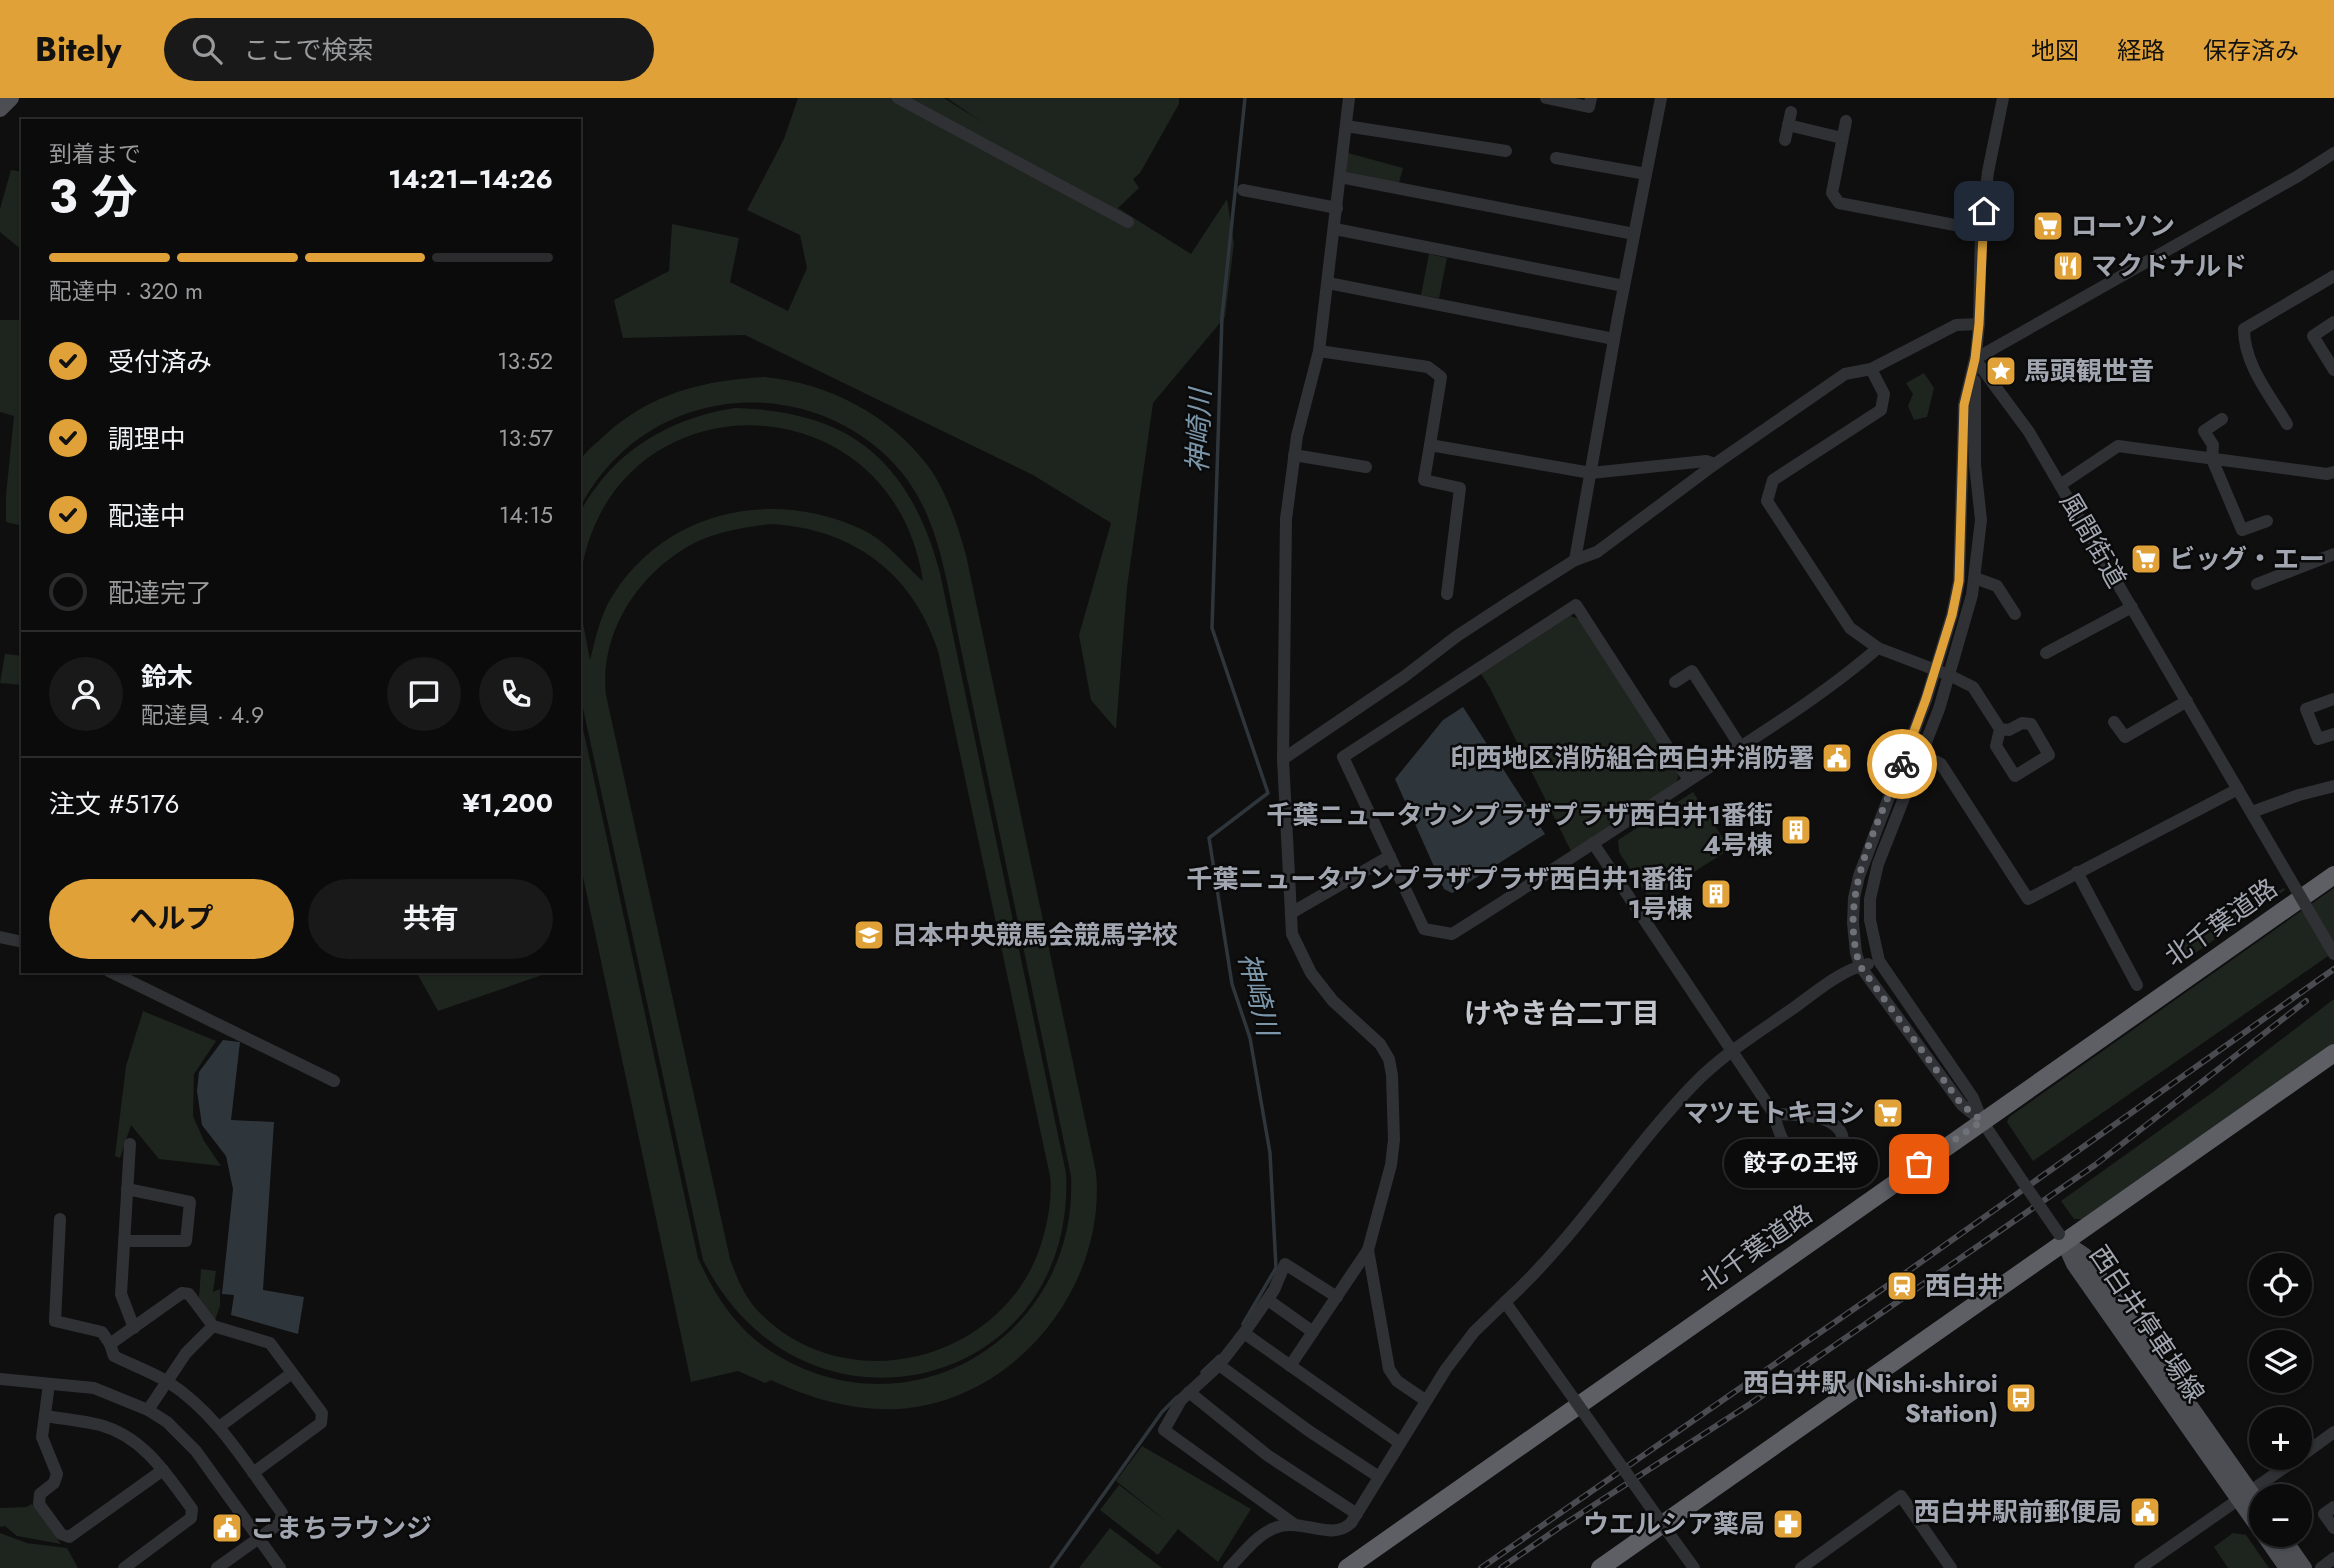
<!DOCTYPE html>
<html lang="ja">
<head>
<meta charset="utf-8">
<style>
	body { margin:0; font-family:Jost,"Noto Sans JP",sans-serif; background:#19191a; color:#f1f3f6; height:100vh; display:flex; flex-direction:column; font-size:26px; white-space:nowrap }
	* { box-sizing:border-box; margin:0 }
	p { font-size:23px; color:#9a9b9d }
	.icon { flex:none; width:38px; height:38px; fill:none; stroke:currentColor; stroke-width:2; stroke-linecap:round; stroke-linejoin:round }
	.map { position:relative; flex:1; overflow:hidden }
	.side { position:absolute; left:21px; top:21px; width:560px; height:854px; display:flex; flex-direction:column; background:#0b0b0c; border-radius:0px; box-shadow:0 2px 5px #0004,0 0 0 2px #2b2b2d }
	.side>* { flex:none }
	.tools { position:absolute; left:2249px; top:1155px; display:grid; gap:14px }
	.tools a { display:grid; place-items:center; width:63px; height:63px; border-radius:50%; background:#0b0b0c; box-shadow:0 2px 5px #0004,0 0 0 2px #2b2b2d; font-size:35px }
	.pin { position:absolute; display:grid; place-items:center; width:60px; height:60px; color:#fff; margin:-30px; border-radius:14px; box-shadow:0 4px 10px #0006 }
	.courier { position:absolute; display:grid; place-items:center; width:70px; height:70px; margin:-35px; border:5px solid #e0a238; border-radius:50%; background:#fff; color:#222; box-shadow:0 2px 9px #0007 }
	.bubble { position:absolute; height:49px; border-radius:24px; background:#0b0b0c; box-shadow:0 2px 5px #0004,0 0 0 2px #2b2b2d; font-size:23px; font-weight:700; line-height:49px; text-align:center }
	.summary em { font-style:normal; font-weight:700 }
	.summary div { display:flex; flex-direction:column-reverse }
	.summary { display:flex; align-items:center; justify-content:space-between; height:119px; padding:0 28px }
	h1 { font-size:46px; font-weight:700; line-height:52px }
	.bar { display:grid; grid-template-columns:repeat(4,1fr); gap:10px 7px; align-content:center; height:84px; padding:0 28px }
	.bar i { height:9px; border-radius:5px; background:#2b2b2d }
	.bar .active { background:#e0a238 }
	.bar p { grid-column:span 4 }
	.line { display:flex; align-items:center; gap:18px; padding:0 28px; border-top:2px solid #2b2b2d }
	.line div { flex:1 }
	.round { display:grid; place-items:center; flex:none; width:74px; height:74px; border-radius:37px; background:#19191a }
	ol { padding:0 28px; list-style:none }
	li { display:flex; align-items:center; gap:21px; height:77px }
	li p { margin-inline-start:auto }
	li .icon { padding:7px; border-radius:50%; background:#e0a238; color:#111; stroke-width:4 }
	li:last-child { color:#9a9b9d }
	li i { width:38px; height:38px; border:4px solid #2b2b2d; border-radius:50% }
	.button { display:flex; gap:14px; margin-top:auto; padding:14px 28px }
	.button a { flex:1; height:80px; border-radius:42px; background:#e0a238; color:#111; font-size:28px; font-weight:700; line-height:80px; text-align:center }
	.button a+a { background:#19191a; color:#f1f3f6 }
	header { display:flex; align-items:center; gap:42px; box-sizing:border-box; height:98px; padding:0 35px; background:#e0a238; color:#111 }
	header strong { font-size:33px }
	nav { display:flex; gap:38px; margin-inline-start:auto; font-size:24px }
	.search { width:490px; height:63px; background:#19191a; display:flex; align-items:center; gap:18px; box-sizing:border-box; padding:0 24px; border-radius:38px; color:#9a9b9d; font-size:26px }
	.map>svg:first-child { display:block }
	.green { fill:#1e241e; fill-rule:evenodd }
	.water { fill:#2e363c }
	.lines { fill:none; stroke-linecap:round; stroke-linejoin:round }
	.stream { stroke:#2e363c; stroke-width:3.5 }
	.minor { stroke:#303135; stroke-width:12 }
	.major { stroke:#4d4e54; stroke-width:16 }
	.highway { stroke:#5d5f65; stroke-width:18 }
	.rail-casing { stroke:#4a4b50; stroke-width:6 }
	.rail { stroke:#0a0a0b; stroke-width:3.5; stroke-dasharray:10; stroke-linecap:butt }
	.minor-bridge { stroke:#303135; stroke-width:12 }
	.done { stroke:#6e7178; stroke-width:7; stroke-dasharray:0 12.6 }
	.route { stroke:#e0a238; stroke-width:9 }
	.labels { text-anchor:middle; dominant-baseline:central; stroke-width:5; stroke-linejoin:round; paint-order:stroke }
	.poi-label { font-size:26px; font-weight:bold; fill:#a1a6b0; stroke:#0a0a0b; text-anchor:start }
	.street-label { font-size:26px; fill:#a1a6b0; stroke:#0a0a0b }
	.water-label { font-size:28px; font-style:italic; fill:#7b95a9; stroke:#0a0a0b }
	.neighbourhood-label { font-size:28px; font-weight:bold; fill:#c2c5cc; stroke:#0a0a0b }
</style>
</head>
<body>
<header>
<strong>Bitely</strong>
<div class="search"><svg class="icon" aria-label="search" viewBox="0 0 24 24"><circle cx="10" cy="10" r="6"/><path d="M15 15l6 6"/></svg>ここで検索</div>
<nav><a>地図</a><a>経路</a><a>保存済み</a></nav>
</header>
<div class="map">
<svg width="2334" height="1470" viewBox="0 0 2334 1470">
	<rect width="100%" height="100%" fill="#0f0f10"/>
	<g class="green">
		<path d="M798 0H944L982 24 947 0H1179V6L1140 75 1133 81 1139 90 1118 110 1191 156 1227 101 1234 145 1225 219 1153 305 1127 489 1116 631 1091 602 1079 537 1111 425 1033 377 745 237 623 240 614 202 669 173 672 126 739 140 730 184 788 213 807 170 800 137 747 112 784 41Z"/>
		<path d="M1348 55 1403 70 1398 88 1346 74Z"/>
		<path d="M11 72 23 74V153L0 134V111Z"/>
		<path d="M1429 156 1447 160 1439 200 1421 197Z"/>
		<path d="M0 222H23V428L6 424V397L14 318 0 314Z"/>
		<path d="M1924 275 1934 290 1927 319 1914 322 1908 308 1913 296 1906 285Z"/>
		<path d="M765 279C828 285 890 317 928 368 947 394 957 426 966 457L1096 1074C1107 1188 1016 1303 899 1311 854 1313 811 1301 771 1282L765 1285 738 1273 691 1284 579 760V612L698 1160C715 1198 737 1232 772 1254 910 1342 1079 1237 1071 1078L947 484C936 433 922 389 881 353 785 270 636 296 579 412 579 400 576 373 580 363 585 353 598 344 606 336 652 295 705 282 765 279Z"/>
		<path d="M735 310C852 313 910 364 940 475L1066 1075C1077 1293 802 1360 703 1162L579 592V504L590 562C596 539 600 517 613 497 667 411 775 390 863 432 888 444 903 466 923 483 891 272 597 276 579 492 579 470 576 442 579 421 581 409 590 397 597 388 630 343 682 318 735 310ZM770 426C852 430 913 475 938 553L1050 1078C1052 1098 1049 1117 1044 1136 1013 1261 847 1307 758 1213 744 1198 737 1180 730 1161L606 597C599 537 636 479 687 449 713 434 742 430 770 426Z"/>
		<path d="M1570 518 1579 521 1679 676 1676 685 1571 753 1490 590 1481 576Z"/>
		<path d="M5 556 23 558V587L0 585Z"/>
		<path d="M1693 694 1730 751 1650 802 1619 754 1618 742Z"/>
		<path d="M2284 790 2285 792 2184 863 2177 849Z"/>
		<path d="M2334 790V854L2033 1063 2007 1024 2009 1019Z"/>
		<path d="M381 873H551V874L438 913 418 877Z"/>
		<path d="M2334 901V945L2083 1121H2074L2061 1103 2213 994Z"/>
		<path d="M143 913 216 943 194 976 193 1018 204 1043 221 1068 159 1061 131 1027 120 1060 115 1058 126 968Z"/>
		<path d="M201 1171 216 1173 213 1194 220 1191V1208L215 1222 199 1200Z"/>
		<path d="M1142 1348 1251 1411 1218 1464 1178 1431 1158 1457 1100 1412 1119 1387 1170 1426 1116 1383Z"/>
		<path d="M32 1406 61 1446 17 1438 5 1428 0 1429V1410L26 1409Z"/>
		<path d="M1110 1430 1162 1470H1079Z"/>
		<path d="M0 1435 27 1445 67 1450 78 1470H0Z"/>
		<path d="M2233 1435 2246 1437 2269 1470H2228L2214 1449Z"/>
	</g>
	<g class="water">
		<path d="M1463 609 1545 736 1452 795 1444 791 1395 681 1443 622Z"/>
		<path d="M223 942 240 944 231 1022 274 1024 263 1192 304 1199 298 1236 231 1217 234 1197 222 1196 233 1091 226 1058 202 1027 197 993 199 974Z"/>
	</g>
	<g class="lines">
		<g class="stream">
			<path d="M1243 1226 1276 1170 1270 1055 1250 940 1232 886 1209 740 1268 695 1212 530 1222 218 1245 0"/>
			<path d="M1202 1274 1219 1258"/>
			<path d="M1051 1470 1162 1314 1177 1299"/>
		</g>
		<g class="minor">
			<path d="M898 0 1128 124"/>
			<path d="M1349 0 1319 253 1297 338 1286 421 1283 661 1292 836 1311 875 1333 903 1380 946 1389 961 1392 977 1394 1042 1391 1067 1368 1152 1389 1271 1397 1283 1425 1302"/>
			<path d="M1546 0 1589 9 1591 0"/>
			<path d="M1846 23 1832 95 1839 105 1981 132"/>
			<path d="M1788 27 1842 40"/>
			<path d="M1346 28 1506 53"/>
			<path d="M1785 42 1791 14"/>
			<path d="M1556 60 1646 76"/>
			<path d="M1340 79 1634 136"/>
			<path d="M1243 92 1337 110"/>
			<path d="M1335 131 1624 188"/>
			<path d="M1328 185 1614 241"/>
			<path d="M2334 224 2313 238 2334 272"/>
			<path d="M1319 253 1428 269 1441 279 1430 347 1591 375 1706 363 1715 366"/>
			<path d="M1975 261 2029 334 2296 791"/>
			<path d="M1975 265 1979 226 1981 132 1988 74 2003 0"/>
			<path d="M1871 271 1884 296 1881 312 1773 382 1767 403 1850 530 1878 550 1949 577 1973 589 2000 631 2009 632 2022 625 2031 626 2049 657 2015 678 1996 648 2000 631"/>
			<path d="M1975 283V367L1981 422 1972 497 1939 611 1878 766 1870 801V822L1879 863 1973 1000 1982 1023 2023 1084"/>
			<path d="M2222 321 2204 333 2213 347 2212 361 2242 432 2267 423"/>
			<path d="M2287 326C2269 296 2244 266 2244 231L2334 178"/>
			<path d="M1430 347 1424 382 1460 390 1447 496"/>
			<path d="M1294 357 1366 369"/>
			<path d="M2060 387 2118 348 2327 376 2334 374"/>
			<path d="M1575 462 1618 219 1661 0"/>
			<path d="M1975 480 1997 488 2015 516"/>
			<path d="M2257 486 2334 456"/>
			<path d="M2046 555 2132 509"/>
			<path d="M1675 584 1692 573 1740 648"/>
			<path d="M2334 601 2306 611 2318 641 2334 636"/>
			<path d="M2114 624 2125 639 2187 603"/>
			<path d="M1920 656 1941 666 2028 801 2238 691"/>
			<path d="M1283 661 1405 578 1457 538 1512 502 1575 462 1597 454 1715 366 1845 276 1871 271 1956 227 1979 226"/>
			<path d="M1689 682 1576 507 1343 659 1424 831 1452 836C1538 782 1623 726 1708 670 1766 632 1825 596 1878 550"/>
			<path d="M2252 714 2299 697 2334 688"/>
			<path d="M1593 745 1774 1016C1781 1046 1791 1064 1824 1067L1842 1054C1843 1049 1844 1042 1842 1037 1834 1015 1793 1017 1774 1016"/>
			<path d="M2077 774 2137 887"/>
			<path d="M1291 815 1390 758"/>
			<path d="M0 839 23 844"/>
			<path d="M109 873 334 983"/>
			<path d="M1982 1023 1962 1007 1860 868 1856 855 1853 825 1854 800 1859 778 1926 602 1952 517 1959 483 1964 307 1975 261 2298 78 2334 55"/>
			<path d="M130 1046 121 1196 134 1230"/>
			<path d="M60 1121 55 1223 102 1234 110 1246"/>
			<path d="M124 1143H186L190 1104 127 1091"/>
			<path d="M1268 1202 1313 1234"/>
			<path d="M1505 1204C1577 1139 1627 1055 1694 986 1723 956 1761 933 1795 909 1817 893 1841 872 1868 866"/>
			<path d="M1244 1235 1400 1345"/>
			<path d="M1219 1267 1309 1333 1379 1379"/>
			<path d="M1290 1268 1368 1152"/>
			<path d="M0 1281 94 1290 148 1312 167 1324 196 1353 280 1470"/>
			<path d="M49 1286 42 1339 57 1376 54 1385 40 1396 39 1406 61 1436 69 1439 163 1372"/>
			<path d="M1189 1294 1267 1357 1357 1416"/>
			<path d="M148 1312 186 1255 213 1228"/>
			<path d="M46 1318C64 1321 83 1323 100 1327 144 1339 167 1377 192 1411L191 1420 124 1470"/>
			<path d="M219 1329 292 1275"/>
			<path d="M2300 1359 2334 1334"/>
			<path d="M2334 1409 2324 1416 2334 1430"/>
			<path d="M1294 1426 1164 1332 1181 1302 1219 1267 1244 1235 1274 1192 1285 1166 1337 1199"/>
			<path d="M1668 1434 1694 1470"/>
			<path d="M217 1470 280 1425 282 1415C248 1369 217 1315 168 1284 151 1274 132 1267 114 1258L110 1246 182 1195 189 1196 213 1228 270 1245 322 1315 321 1325 253 1375"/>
			<path d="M1229 1470C1244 1455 1259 1433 1281 1428 1305 1422 1332 1443 1351 1425L1446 1271 1474 1234 1505 1204 1574 1301"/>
			<path d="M1801 1470 1901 1398 1951 1470"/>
			<path d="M2140 1470 2298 1360"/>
			<path d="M2321 1470 2334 1460"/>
		</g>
		<g class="major">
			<path d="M0 11 11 0"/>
			<path d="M2064 1144 2074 1166 2261 1433"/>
			<path d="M2064 1144 2085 1158 2261 1409"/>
			<path d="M2264 1437 2287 1470"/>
			<path d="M2281 1437 2304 1470"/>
		</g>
		<g class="highway">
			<path d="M1347 1470 2334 777"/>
			<path d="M1600 1470 2334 955"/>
		</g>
		<g class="rail-casing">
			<g id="rail">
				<path d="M1481 1470 1897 1181 2334 871"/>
				<path d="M1501 1470 1560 1429 1750 1306 2095 1067 2306 903"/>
			</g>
		</g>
		<use href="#rail" class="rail"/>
		<g class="minor-bridge">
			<path d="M2296 791 2334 856"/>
			<path d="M2023 1084 2059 1136"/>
			<path d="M1574 1301 1668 1434"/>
		</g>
	</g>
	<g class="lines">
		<path class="done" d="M1902 666C1877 729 1837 798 1860 868L1962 1007 1982 1023 1919 1066"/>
		<path class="route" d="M1902 666 1926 601 1952 517 1959 483 1964 307 1975 261 1979 226 1984 113"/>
	</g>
	<defs>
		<g id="supermarket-square" transform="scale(1.575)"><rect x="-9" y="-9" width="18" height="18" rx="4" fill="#e0a238" stroke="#0a0a0b"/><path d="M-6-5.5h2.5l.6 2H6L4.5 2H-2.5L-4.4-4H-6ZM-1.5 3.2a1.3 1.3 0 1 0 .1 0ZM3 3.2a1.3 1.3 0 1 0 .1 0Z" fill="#fff"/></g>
		<g id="restaurant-square" transform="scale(1.575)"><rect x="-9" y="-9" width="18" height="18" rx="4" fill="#e0a238" stroke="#0a0a0b"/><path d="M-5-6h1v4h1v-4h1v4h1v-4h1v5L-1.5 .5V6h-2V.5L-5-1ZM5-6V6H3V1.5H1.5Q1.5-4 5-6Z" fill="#fff"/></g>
		<g id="sight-square" transform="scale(1.575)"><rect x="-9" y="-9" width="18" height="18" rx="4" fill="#e0a238" stroke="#0a0a0b"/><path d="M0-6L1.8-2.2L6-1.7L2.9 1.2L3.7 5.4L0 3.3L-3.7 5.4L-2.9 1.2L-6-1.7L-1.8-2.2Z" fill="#fff"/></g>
		<g id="civic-square" transform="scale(1.575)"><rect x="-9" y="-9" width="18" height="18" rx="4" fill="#e0a238" stroke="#0a0a0b"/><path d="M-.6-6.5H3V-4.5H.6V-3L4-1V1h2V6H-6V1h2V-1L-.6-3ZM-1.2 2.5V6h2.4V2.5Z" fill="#fff"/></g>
		<g id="building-square" transform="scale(1.575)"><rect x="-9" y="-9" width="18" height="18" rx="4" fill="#e0a238" stroke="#0a0a0b"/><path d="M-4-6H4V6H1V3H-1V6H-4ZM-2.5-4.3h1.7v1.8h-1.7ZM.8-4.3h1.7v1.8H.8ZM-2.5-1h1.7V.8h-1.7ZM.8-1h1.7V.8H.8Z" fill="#fff"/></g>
		<g id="university-square" transform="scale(1.575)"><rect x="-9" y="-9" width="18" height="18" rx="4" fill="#e0a238" stroke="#0a0a0b"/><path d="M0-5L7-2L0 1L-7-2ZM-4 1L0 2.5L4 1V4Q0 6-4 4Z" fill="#fff"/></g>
		<g id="station-square" transform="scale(1.575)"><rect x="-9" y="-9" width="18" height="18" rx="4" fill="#e0a238" stroke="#0a0a0b"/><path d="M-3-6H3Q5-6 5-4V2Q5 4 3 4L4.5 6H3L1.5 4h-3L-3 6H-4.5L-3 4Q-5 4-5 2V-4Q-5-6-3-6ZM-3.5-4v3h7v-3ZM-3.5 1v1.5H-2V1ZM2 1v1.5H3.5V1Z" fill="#fff"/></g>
		<g id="bus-square" transform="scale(1.575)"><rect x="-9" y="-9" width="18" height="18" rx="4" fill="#e0a238" stroke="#0a0a0b"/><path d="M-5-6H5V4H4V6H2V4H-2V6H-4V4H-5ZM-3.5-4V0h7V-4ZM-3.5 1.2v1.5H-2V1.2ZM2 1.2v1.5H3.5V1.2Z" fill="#fff"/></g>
		<g id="pharmacy-square" transform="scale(1.575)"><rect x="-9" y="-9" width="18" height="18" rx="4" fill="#e0a238" stroke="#0a0a0b"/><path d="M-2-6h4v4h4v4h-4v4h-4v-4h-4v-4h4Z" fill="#fff"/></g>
	</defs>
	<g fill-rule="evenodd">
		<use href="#supermarket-square" x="2048" y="128"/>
		<use href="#restaurant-square" x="2068" y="168"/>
		<use href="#sight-square" x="2001" y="273"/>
		<use href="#supermarket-square" x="2146" y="461"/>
		<use href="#civic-square" x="1837" y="660"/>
		<use href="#building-square" x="1796" y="732"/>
		<use href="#building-square" x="1716" y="796"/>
		<use href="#university-square" x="869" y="837"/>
		<use href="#supermarket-square" x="1888" y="1015"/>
		<use href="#station-square" x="1902" y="1188"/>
		<use href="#bus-square" x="2021" y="1300"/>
		<use href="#civic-square" x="2145" y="1414"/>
		<use href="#pharmacy-square" x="1788" y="1426"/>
		<use href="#civic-square" x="227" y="1430"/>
	</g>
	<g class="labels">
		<g class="poi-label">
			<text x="2071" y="128">ローソン</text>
			<text x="2091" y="168">マクドナルド</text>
			<text x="2024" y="273">馬頭観世音</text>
			<text x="2169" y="461">ビッグ・エー</text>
			<text x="1814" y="660" text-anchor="end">印西地区消防組合西白井消防署</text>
			<text x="1773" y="717" text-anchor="end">千葉ニュータウンプラザプラザ西白井1番街<tspan x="1773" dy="30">4号棟</tspan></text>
			<text x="1693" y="781" text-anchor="end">千葉ニュータウンプラザプラザ西白井1番街<tspan x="1693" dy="30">1号棟</tspan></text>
			<text x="892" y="837">日本中央競馬会競馬学校</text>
			<text x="1865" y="1015" text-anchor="end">マツモトキヨシ</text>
			<text x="1925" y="1188">西白井</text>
			<text x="1998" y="1285" text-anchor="end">西白井駅 (Nishi-shiroi<tspan x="1998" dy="30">Station)</tspan></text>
			<text x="2122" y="1414" text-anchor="end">西白井駅前郵便局</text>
			<text x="1765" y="1426" text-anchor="end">ウエルシア薬局</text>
			<text x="250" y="1430">こまちラウンジ</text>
		</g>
		<g class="street-label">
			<text transform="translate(2093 442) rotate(60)">風間街道</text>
			<text transform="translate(2221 824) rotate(-35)">北千葉道路</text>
			<text transform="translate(1756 1150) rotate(-35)">北千葉道路</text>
			<text transform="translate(2147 1226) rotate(56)">西白井停車場線</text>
		</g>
		<g class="water-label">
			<text transform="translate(1199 333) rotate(-88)">神崎川</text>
			<text transform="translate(1258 896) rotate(76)">神崎川</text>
		</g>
		<g class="neighbourhood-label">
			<text x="1562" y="915">けやき台二丁目</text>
		</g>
	</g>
</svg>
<div class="tools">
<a><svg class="icon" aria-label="locate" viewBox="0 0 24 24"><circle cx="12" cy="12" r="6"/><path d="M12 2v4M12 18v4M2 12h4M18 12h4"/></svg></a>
<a><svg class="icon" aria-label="layers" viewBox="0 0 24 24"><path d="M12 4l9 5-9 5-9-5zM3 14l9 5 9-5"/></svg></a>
<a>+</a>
<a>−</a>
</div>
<div class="pin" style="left:1919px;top:1066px;background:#ea580c"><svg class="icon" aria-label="bag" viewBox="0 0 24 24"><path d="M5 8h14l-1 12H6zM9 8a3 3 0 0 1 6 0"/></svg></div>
<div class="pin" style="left:1984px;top:113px;background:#1f2937"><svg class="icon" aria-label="home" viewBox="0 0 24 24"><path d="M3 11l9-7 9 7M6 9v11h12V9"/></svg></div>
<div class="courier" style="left:1902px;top:666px"><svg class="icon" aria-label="bike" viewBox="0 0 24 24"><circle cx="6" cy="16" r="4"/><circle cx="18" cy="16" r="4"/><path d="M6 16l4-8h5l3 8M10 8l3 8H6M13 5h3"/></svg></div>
<div class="bubble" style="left:1724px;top:1041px;width:154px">餃子の王将</div>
<section class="side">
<div class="summary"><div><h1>3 分</h1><p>到着まで</p></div><em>14:21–14:26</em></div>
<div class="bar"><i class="active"></i><i class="active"></i><i class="active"></i><i></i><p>配達中 · 320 m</p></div>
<ol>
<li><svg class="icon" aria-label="check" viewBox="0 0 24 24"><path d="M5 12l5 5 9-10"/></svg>受付済み<p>13:52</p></li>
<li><svg class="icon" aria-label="check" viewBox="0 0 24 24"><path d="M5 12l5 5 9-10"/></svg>調理中<p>13:57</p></li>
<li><svg class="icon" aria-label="check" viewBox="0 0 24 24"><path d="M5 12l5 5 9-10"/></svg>配達中<p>14:15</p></li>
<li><i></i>配達完了</li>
</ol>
<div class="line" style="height:126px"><a class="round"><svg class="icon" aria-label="person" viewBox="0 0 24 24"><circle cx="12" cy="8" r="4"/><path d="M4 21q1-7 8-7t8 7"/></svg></a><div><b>鈴木</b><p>配達員 · 4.9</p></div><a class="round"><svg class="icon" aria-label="chat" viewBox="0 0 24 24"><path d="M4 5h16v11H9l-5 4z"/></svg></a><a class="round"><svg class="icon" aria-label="phone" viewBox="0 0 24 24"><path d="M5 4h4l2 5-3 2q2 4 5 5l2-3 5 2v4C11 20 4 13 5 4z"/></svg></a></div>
<div class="line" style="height:91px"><div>注文 #5176</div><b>¥1,200</b></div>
<div class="button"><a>ヘルプ</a><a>共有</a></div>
</section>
</div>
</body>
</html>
